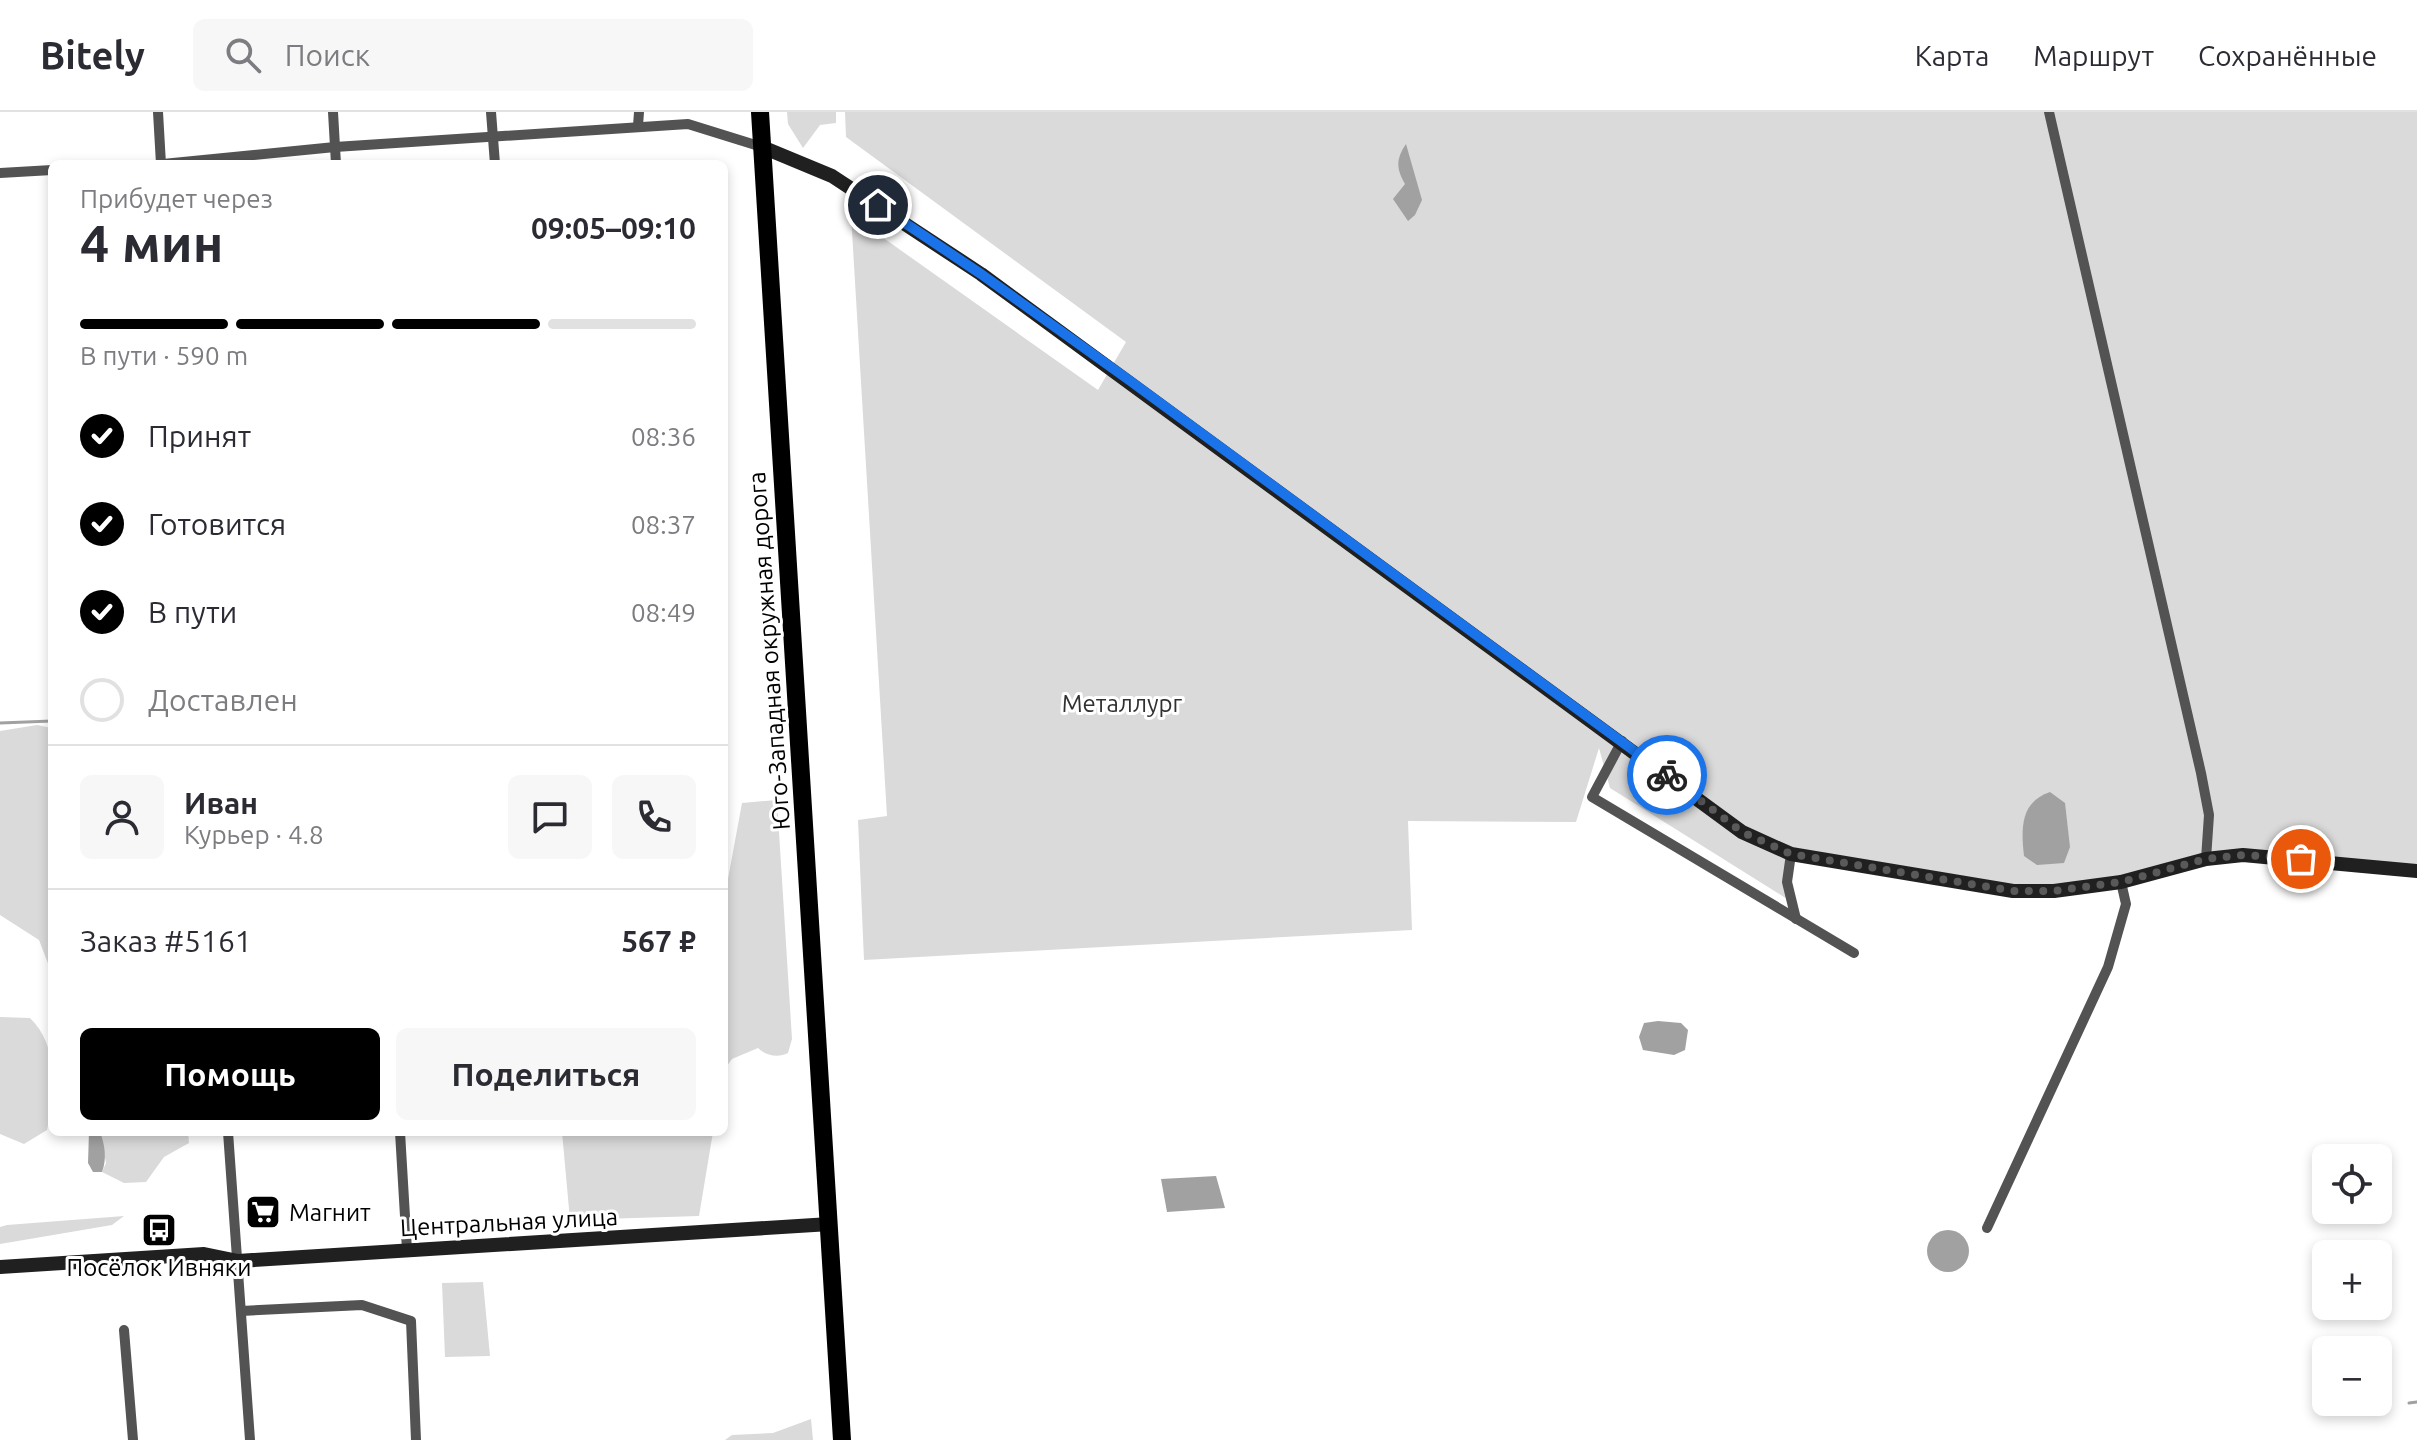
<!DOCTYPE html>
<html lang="ru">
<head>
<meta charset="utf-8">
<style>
	body { margin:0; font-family:Ubuntu,sans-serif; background:#f7f7f7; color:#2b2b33; height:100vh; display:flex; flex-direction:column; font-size:30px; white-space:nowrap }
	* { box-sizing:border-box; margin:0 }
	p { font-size:26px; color:#7c7c81 }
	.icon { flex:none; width:44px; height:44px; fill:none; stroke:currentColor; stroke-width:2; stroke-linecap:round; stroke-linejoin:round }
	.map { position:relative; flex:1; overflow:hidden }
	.details { position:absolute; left:48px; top:48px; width:680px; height:976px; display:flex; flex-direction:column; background:#fff; border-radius:12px; box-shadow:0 4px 12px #0003 }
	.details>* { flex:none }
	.buttons { position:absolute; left:2312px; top:1032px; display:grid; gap:16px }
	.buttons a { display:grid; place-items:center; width:80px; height:80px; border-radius:12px; background:#fff; box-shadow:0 4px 12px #0003; font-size:40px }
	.pin { position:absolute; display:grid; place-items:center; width:68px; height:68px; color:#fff; margin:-34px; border:4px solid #fff; border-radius:50%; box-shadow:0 2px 8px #0007 }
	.courier { position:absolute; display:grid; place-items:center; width:80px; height:80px; margin:-40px; border:6px solid #1a73e8; border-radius:50%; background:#fff; color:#222; box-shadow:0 2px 10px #0007 }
	.overview em { font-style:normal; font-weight:600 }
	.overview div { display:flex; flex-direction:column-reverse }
	.overview { display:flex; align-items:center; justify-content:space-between; height:136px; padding:0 32px }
	h1 { font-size:52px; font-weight:600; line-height:60px }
	.bar { display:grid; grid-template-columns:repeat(4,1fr); gap:12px 8px; align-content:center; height:96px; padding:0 32px }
	.bar i { height:10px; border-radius:6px; background:#e1e1e2 }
	.bar .current { background:#000 }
	.bar p { grid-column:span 4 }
	.line { display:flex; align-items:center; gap:20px; padding:0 32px; border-top:2px solid #e1e1e2 }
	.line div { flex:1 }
	.round { display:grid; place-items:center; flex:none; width:84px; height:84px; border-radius:12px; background:#f7f7f7 }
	ol { padding:0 32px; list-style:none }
	li { display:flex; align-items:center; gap:24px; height:88px }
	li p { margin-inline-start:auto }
	li .icon { padding:8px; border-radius:50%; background:#000; color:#fff; stroke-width:4 }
	li:last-child { color:#7c7c81 }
	li i { width:44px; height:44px; border:4px solid #e1e1e2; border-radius:50% }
	.action { display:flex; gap:16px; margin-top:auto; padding:16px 32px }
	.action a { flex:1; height:92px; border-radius:12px; background:#000; color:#fff; font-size:32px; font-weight:600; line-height:92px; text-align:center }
	.action a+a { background:#f7f7f7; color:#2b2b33 }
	header { display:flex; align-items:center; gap:48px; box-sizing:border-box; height:112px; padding:0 40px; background:#fff; border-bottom:2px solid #e1e1e2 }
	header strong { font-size:38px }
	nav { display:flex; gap:44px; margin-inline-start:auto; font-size:28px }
	.search { width:560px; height:72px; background:#f7f7f7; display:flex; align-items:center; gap:20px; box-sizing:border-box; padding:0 28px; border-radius:12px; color:#7c7c81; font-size:30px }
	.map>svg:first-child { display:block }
	.green { fill:#dadada }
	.water { fill:#a1a1a1 }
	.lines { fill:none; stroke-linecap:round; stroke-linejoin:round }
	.stream { stroke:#a1a1a1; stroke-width:3 }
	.street { stroke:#535353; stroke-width:10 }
	.secondary { stroke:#202020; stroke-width:14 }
	.highway { stroke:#000; stroke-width:18 }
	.done { stroke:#595959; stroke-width:8; stroke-dasharray:0 14.4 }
	.route { stroke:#1a73e8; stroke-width:10 }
	.labels { text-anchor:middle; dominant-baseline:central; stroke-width:6; stroke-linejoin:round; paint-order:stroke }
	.street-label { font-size:24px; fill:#000; stroke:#fff }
	.park-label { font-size:24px; fill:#313131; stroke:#fff }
	.poi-label { font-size:24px; fill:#000; stroke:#fff; text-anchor:start }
</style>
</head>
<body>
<header>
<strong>Bitely</strong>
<div class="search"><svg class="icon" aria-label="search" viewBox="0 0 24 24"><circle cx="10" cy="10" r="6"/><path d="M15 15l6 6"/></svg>Поиск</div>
<nav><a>Карта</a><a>Маршрут</a><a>Сохранённые</a></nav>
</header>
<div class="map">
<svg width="2417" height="1328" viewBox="0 0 2417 1328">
	<rect width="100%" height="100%" fill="#fff"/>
	<g class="green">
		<path d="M787 0H836V11L820 13 803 36 788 12Z"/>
		<path d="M845 0H2417V759L2243 743 2054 779 1792 743 1787 770 1795 792 1610 676 1599 636 1576 710 1408 709 1412 818 864 848 858 708 887 704 851 103 1098 278 1126 230 846 25Z"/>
		<path d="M37 613 52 616V862L39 828 0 803V619Z"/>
		<path d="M777 688 792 927 788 941C778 946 766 944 758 936L732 947 724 958 728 767 742 691Z"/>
		<path d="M0 905 30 906C59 934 55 981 47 1018L24 1032 0 1022Z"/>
		<path d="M100 1020H188L189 1031 164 1045 146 1070 124 1071 102 1060 106 1051Z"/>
		<path d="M562 1020H713L699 1104 570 1108Z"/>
		<path d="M124 1104 112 1113 0 1132V1115L7 1113Z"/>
		<path d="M483 1170 490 1244 445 1245 442 1171Z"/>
		<path d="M811 1307 813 1328H725L732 1323 773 1321Z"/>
	</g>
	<g class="water">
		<path d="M1406 32 1422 88 1415 103 1408 109 1393 87 1405 72C1396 56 1396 47 1406 32Z"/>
		<path d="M2050 680 2065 691 2070 735 2064 751 2037 753 2024 744C2021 717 2020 690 2050 680Z"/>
		<path d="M1658 909 1681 911 1688 918 1685 938 1674 943 1643 938 1639 925 1644 911Z"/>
		<path d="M89 1020H100C105 1033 107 1047 102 1060H93L88 1051Z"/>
		<path d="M1216 1064 1225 1096 1167 1100 1161 1067Z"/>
		<circle cx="1948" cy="1139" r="21"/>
	</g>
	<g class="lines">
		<g class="stream">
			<path d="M0 611 52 609"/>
			<path d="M2409 1291 2417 1290"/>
		</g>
		<g class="street">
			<path d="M158 0 161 52"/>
			<path d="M333 0 336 52"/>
			<path d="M491 0 495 52"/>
			<path d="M2049 0 2201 661 2209 703 2206 747"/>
			<path d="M638 14 639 0"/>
			<path d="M163 52 335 35 688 12 762 35"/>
			<path d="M0 61 52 58"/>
			<path d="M1622 629 1592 685 1854 841"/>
			<path d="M1791 742 1787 770 1796 807"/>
			<path d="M228 1020 250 1328"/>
			<path d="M400 1020 407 1138"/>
			<path d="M1987 1116 2108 855 2126 792 2121 770"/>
			<path d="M241 1199 362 1193 411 1209 416 1328"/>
			<path d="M124 1218 133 1328"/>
		</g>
		<g class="secondary">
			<path d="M762 35 832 64 981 162 1742 720 1791 742 2013 779H2054L2121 770 2206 747 2243 743 2417 759"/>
			<path d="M0 1155 204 1142 238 1149 830 1112"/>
		</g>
		<path class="highway" d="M760 0 842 1328"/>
	</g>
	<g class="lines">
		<path class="done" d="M1667 663 1742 720 1791 742 2013 779H2054L2121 770 2206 747 2243 743 2301 747"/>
		<path class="route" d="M878 93 981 162 1129 268 1667 663"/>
	</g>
	<defs>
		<g id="supermarket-square" transform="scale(1.8)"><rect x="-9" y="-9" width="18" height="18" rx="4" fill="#000" stroke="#fff"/><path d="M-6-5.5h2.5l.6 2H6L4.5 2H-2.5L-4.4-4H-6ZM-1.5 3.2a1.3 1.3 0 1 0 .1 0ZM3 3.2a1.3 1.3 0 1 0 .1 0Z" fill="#fff"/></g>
		<g id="bus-square" transform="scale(1.8)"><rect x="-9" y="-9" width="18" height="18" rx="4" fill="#000" stroke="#fff"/><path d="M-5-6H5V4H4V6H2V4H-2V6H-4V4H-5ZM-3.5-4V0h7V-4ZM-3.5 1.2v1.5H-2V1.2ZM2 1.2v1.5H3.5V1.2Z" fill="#fff"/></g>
	</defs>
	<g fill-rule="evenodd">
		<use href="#supermarket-square" x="263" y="1100"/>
		<use href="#bus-square" x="159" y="1118"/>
	</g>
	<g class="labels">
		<g class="street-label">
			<text transform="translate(769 539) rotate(-94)">Юго-Западная окружная дорога</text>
			<text transform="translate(509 1110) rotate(-3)">Центральная улица</text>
		</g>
		<g class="park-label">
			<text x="1122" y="591">Металлург</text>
		</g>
		<g class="poi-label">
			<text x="289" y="1100">Магнит</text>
			<text x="159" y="1155" text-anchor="middle">Посёлок Ивняки</text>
		</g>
	</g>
</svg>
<div class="buttons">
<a><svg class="icon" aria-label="locate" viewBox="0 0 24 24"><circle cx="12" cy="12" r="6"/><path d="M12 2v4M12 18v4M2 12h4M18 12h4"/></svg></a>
<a>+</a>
<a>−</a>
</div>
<div class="pin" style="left:2301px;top:747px;background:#ea580c"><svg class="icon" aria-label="bag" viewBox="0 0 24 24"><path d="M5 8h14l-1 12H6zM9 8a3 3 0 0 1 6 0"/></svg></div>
<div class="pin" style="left:878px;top:93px;background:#1f2937"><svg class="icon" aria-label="home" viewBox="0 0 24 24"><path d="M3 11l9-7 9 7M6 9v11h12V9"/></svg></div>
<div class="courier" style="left:1667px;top:663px"><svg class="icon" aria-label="bike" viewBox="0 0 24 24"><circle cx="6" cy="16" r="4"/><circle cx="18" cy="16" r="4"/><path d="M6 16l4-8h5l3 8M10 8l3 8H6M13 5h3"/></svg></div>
<section class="details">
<div class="overview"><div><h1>4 мин</h1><p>Прибудет через</p></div><em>09:05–09:10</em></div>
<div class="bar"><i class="current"></i><i class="current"></i><i class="current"></i><i></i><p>В пути · 590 m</p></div>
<ol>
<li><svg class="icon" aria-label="check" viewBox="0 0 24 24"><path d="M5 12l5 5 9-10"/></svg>Принят<p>08:36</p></li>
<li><svg class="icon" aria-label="check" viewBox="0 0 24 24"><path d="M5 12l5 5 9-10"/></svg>Готовится<p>08:37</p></li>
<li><svg class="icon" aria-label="check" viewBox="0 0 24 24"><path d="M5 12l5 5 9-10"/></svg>В пути<p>08:49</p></li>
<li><i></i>Доставлен</li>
</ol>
<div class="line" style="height:144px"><a class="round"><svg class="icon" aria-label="person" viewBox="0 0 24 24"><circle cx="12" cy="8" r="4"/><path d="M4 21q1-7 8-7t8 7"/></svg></a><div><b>Иван</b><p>Курьер · 4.8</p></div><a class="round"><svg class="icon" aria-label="chat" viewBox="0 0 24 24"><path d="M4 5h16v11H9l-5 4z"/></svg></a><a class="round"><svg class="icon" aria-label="phone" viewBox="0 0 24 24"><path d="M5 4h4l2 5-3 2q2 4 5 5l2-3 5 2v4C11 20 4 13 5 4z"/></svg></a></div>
<div class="line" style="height:104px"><div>Заказ #5161</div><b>567 ₽</b></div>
<div class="action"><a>Помощь</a><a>Поделиться</a></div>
</section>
</div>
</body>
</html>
